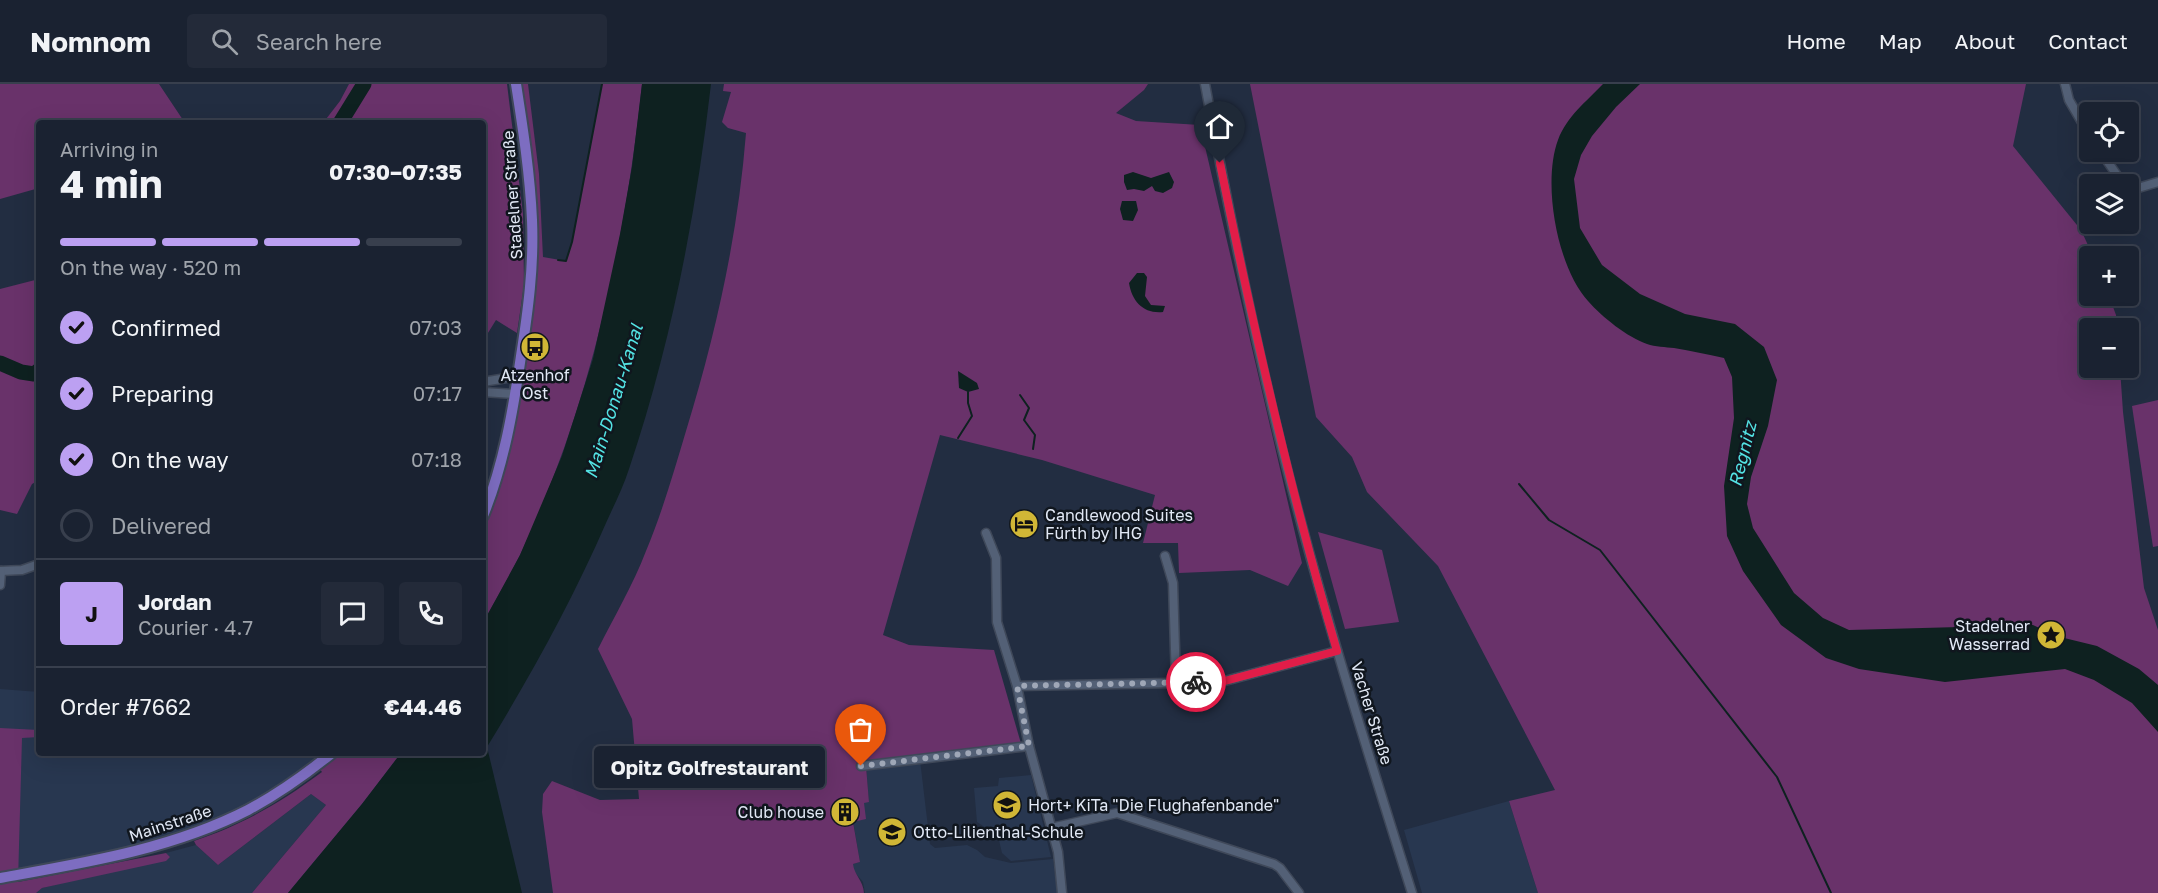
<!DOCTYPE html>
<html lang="en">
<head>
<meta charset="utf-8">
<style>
	body { margin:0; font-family:"Golos Text",sans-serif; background:#232a39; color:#f1f3f6; height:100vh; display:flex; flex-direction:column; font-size:22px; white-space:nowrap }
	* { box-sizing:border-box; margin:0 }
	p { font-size:20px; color:#9fa4ab }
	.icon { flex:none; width:33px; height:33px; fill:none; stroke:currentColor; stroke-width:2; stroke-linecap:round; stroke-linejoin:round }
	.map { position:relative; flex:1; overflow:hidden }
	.drawer { position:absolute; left:36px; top:36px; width:450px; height:636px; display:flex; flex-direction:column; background:#1a2231; border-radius:6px; box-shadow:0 6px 24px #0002,0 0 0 2px #383f4d }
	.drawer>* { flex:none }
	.buttons { position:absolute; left:2079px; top:18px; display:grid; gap:12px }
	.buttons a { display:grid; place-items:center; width:60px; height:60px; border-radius:6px; background:#1a2231; box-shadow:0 6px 24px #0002,0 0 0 2px #383f4d; font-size:30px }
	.pin { position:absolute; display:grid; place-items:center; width:51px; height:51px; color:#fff; margin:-62px -26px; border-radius:50% 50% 50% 0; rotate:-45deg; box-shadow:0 0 6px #0007 }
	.pin .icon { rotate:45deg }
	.courier { position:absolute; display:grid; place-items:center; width:60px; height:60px; margin:-30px; border:4px solid #e11d48; border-radius:50%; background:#fff; color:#222; box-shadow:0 2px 8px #0007 }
	.bubble { position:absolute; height:42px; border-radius:6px; background:#1a2231; box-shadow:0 6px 24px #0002,0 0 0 2px #383f4d; font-size:20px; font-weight:700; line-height:42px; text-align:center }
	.head em { font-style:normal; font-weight:700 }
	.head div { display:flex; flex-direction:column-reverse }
	.head { display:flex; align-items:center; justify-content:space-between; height:102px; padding:0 24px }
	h1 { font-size:39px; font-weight:700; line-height:45px }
	.bar { display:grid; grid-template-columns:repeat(4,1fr); gap:9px 6px; align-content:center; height:72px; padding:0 24px }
	.bar i { height:8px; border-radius:4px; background:#383f4d }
	.bar .selected { background:#bca0f2 }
	.bar p { grid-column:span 4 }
	.line { display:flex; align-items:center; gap:15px; padding:0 24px; border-top:2px solid #383f4d }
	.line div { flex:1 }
	.round { display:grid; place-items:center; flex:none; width:63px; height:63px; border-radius:6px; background:#232a39 }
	ol { padding:0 24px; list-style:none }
	li { display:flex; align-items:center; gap:18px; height:66px }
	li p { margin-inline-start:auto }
	li .icon { padding:6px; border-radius:50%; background:#bca0f2; color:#111; stroke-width:4 }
	li:last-child { color:#9fa4ab }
	li i { width:33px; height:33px; border:3px solid #383f4d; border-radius:50% }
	header { display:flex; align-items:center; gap:36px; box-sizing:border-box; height:84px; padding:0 30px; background:#1a2231; border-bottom:2px solid #383f4d }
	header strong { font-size:28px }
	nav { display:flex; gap:33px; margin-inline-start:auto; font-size:21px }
	.search { width:420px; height:54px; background:#232a39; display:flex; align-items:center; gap:15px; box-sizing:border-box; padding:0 21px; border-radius:6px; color:#9fa4ab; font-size:22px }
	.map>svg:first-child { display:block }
	.built { fill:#283750 }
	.green { fill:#69326a }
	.water { fill:#0e2120 }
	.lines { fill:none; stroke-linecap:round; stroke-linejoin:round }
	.stream { stroke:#0e2120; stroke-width:2 }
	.river { stroke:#0e2120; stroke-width:15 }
	.minor-casing { stroke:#3f4859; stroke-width:11 }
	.major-casing { stroke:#3f4859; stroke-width:14 }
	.minor { stroke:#536076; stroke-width:8 }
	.major { stroke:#7d6dc1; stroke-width:10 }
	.done { stroke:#9fa7b7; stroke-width:6; stroke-dasharray:0 10.8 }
	.route { stroke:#e11d48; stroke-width:8 }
	.labels { text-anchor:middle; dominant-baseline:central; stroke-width:5; stroke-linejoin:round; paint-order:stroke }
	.street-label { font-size:16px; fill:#e2e9f6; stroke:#10161e }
	.poi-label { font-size:16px; fill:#e2e9f6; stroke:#10161e; text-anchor:start }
	.water-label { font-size:18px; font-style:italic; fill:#53e2e3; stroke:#10161e }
</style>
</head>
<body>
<header>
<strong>Nomnom</strong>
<div class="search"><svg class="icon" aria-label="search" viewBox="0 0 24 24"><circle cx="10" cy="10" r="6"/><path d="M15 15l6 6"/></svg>Search here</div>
<nav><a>Home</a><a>Map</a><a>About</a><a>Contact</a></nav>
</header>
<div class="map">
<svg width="2158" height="809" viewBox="0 0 2158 809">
	<rect width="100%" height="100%" fill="#222d41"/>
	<g class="built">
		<path d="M0 605 39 608V669H332L282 707 174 756 0 794Z"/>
		<path d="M920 676 930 760 935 764 967 761 977 766 985 773 1011 779 1053 775 1057 809H865L863 798 853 786V780L860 778 853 737 864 718H869L866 682Z"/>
		<path d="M1031 691 1051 773 1011 777 1002 769 998 752 977 738 974 704 998 702 999 694Z"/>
		<path d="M311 710 326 721 252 809H36L42 804 170 773 166 769 196 761 218 781Z"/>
		<path d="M1509 717 1538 809H1422L1404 746Z"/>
	</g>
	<g class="green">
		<path d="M0 0H159L185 39H39V104L0 115Z"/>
		<path d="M349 0H507L523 130 524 201 517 249 496 236 483 257V39H323L340 17Z"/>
		<path d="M516 0H528L539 90 543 173 566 177 572 158 602 0H642C625 161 590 324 520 471 509 494 495 516 483 539V432L507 356 532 185Z"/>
		<path d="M724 0H1148L1144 6 1116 29 1136 37 1200 41 1302 479 1288 502 1250 486 1179 489 1178 459H1143L1155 411 1042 376 940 351 883 551 909 561 994 566 1022 663 866 682 869 718 864 719 866 735 853 738 860 778 853 780C854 791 863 796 864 809H553L542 728 543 710 552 697 600 716 639 715 632 635 598 565C614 533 633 501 646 467 662 429 674 387 686 347 716 249 738 151 746 49L728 44 722 38 731 8 723 7Z"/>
		<path d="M1250 0H2026L2013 62 2081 146 2093 172H2090V212H2109L2116 231 2117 244H2090V284H2120L2123 328 2144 504 2158 546V809H1538L1509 717 1555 706 1438 482 1367 408 1352 373 1316 333Z"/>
		<path d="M39 195V396L32 400 17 430 0 426V205Z"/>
		<path d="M2158 316V462L2153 463 2132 322Z"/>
		<path d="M1318 448 1382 466 1399 538 1345 545Z"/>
		<path d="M0 644 39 646V653L22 654 18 798 166 769 170 773 166 777 42 804 36 809H0Z"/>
		<path d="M332 669H401L362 720 288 809H252L326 721 311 710 218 781 196 761 194 757C244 740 280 719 322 688L317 681Z"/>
	</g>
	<g class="water">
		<path d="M642 0H711C696 131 671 260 629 385 623 404 614 421 606 439 572 517 531 591 487 663L522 809H288L362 720 401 669H483V539L520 471 562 372 593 275 620 150 632 83Z"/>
		<path d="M1603 0H1640L1616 23 1592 52 1581 71 1574 95 1580 144 1602 181 1640 210 1685 230 1735 240 1764 263 1777 296 1768 342 1751 393 1747 420 1753 444 1794 509 1823 534 1849 546 2033 541 2056 552 2097 562 2139 585 2158 601V648L2132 619 2094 596 2065 585 1945 598 1859 585 1826 574 1781 541 1743 487 1727 452 1724 402 1734 334 1732 293 1724 274C1707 270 1691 267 1674 264 1666 263 1655 263 1647 260 1627 253 1602 233 1588 217 1557 183 1542 99 1558 56 1567 32 1586 18 1603 0Z"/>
		<path d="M1133 88 1151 94 1169 88 1174 98 1172 104 1163 109 1155 107 1152 102 1144 107 1134 105 1127 106 1124 98V91Z"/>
		<path d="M1122 117H1136L1138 126 1133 137 1123 136 1120 125Z"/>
		<path d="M1137 189H1144L1147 193 1145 212 1151 221 1165 222 1163 228C1144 230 1132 218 1129 199Z"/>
		<path d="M958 287 977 299 979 305 968 308 959 304Z"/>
	</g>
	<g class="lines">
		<g class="stream">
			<path d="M558 176 566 177 572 158 602 0"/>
			<path d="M1020 311 1029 324 1024 336 1035 351 1033 365"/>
			<path d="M958 354 972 332 968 319V308"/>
			<path d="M1519 400 1549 436 1600 466 1777 693 1831 809"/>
		</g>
		<g class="river">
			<path d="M340 39 364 0"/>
			<path d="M0 279 21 288 34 290 39 286"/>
		</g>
		<g class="minor-casing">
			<g id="minor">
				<path d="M1205 0C1228 124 1253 247 1283 369 1320 517 1366 663 1412 809"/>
				<path d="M2065 0 2069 16 2090 52"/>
				<path d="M2101 68 2123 100"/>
				<path d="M2128 107 2158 98"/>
				<path d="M483 298 518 292"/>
				<path d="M483 308 516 310"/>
				<path d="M986 449 996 474 997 538 1017 602 1029 662 1058 768 1062 809"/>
				<path d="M1165 472 1173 499 1176 598"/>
				<path d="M0 487 22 486 39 480"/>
				<path d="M0 501 1 487"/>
				<path d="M1017 602 1221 598 1337 567"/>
				<path d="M861 682 1029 662"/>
				<path d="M1051 744 1117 729 1274 780 1280 784 1299 809"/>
			</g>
		</g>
		<g class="major-casing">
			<g id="major">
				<path d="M483 432C504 380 513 327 521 272 528 227 534 182 532 136 530 90 523 45 516 0"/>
				<path d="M0 794C84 779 172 765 248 726 278 710 306 690 332 669"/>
			</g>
		</g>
		<use href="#minor" class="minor"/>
		<use href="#major" class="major"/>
	</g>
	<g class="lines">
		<path class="done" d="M861 682 1029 662 1017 602 1196 598"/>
		<path class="route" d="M1196 598H1221L1337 567C1290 406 1253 243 1220 79"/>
	</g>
	<defs>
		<g id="bus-disc" transform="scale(1.5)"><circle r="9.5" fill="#d1b736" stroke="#10161e"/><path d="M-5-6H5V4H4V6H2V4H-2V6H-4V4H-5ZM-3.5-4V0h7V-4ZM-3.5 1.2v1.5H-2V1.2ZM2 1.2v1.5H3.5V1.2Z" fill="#111"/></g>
		<g id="hotel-disc" transform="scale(1.5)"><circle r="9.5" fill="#d1b736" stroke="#10161e"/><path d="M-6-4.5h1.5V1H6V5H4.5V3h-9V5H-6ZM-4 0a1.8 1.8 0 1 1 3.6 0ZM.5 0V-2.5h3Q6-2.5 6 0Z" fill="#111"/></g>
		<g id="sight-disc" transform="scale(1.5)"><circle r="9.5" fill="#d1b736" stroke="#10161e"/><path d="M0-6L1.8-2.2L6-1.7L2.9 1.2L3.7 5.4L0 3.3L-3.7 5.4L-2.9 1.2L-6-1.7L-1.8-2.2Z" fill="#111"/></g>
		<g id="school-disc" transform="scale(1.5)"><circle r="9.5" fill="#d1b736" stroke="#10161e"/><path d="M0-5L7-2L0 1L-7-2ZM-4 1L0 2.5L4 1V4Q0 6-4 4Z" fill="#111"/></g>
		<g id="building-disc" transform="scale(1.5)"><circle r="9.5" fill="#d1b736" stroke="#10161e"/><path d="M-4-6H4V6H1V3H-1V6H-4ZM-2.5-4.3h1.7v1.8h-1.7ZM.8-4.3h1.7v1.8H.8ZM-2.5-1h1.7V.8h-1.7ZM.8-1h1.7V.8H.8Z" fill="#111"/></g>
	</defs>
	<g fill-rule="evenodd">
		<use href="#bus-disc" x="535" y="263"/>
		<use href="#hotel-disc" x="1024" y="440"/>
		<use href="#sight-disc" x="2051" y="551"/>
		<use href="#school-disc" x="1007" y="721"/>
		<use href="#building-disc" x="845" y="728"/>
		<use href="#school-disc" x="892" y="748"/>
	</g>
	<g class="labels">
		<g class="street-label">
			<text transform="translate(512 111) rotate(-94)">Stadelner Straße</text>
			<text transform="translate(1372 629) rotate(73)">Vacher Straße</text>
			<text transform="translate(170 739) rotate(-18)">Mainstraße</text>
		</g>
		<g class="poi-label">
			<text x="535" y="291" text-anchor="middle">Atzenhof<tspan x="535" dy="18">Ost</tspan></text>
			<text x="1045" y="431">Candlewood Suites<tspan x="1045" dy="18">Fürth by IHG</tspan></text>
			<text x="2030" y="542" text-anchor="end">Stadelner<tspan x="2030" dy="18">Wasserrad</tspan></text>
			<text x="1028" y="721">Hort+ KiTa "Die Flughafenbande"</text>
			<text x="824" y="728" text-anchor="end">Club house</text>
			<text x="913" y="748">Otto-Lilienthal-Schule</text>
		</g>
		<g class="water-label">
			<text transform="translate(613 317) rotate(-73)">Main-Donau-Kanal</text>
			<text transform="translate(1742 370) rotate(-76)">Regnitz</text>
		</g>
	</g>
</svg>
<div class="buttons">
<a><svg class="icon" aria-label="locate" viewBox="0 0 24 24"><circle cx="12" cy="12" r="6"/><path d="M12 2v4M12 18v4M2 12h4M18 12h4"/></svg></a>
<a><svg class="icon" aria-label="layers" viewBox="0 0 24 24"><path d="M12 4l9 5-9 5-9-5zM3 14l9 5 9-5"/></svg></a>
<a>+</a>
<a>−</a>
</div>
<div class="pin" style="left:861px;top:682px;background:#ea580c"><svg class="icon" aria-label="bag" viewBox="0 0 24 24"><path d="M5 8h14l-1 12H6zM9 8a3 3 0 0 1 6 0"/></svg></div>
<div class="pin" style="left:1220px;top:79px;background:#1f2937"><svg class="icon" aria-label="home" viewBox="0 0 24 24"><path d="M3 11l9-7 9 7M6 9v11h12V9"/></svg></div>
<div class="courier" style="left:1196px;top:598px"><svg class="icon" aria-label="bike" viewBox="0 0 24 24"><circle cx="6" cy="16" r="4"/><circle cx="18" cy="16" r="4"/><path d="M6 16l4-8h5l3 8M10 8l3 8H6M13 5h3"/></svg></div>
<div class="bubble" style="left:594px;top:662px;width:231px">Opitz Golfrestaurant</div>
<section class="drawer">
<div class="head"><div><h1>4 min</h1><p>Arriving in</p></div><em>07:30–07:35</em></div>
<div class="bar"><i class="selected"></i><i class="selected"></i><i class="selected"></i><i></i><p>On the way · 520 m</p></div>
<ol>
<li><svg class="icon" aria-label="check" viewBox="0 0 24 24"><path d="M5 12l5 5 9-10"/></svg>Confirmed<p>07:03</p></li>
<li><svg class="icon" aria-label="check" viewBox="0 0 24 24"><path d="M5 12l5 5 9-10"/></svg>Preparing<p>07:17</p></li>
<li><svg class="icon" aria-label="check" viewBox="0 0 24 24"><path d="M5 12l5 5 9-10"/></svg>On the way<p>07:18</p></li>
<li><i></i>Delivered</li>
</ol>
<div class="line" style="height:108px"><b class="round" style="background:#bca0f2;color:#111">J</b><div><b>Jordan</b><p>Courier · 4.7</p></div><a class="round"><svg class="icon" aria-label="chat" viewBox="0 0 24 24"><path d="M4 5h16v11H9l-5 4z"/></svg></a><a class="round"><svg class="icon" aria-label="phone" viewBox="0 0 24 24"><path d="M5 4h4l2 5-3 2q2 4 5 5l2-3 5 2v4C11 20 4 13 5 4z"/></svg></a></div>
<div class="line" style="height:78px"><div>Order #7662</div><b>€44.46</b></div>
</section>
</div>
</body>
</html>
